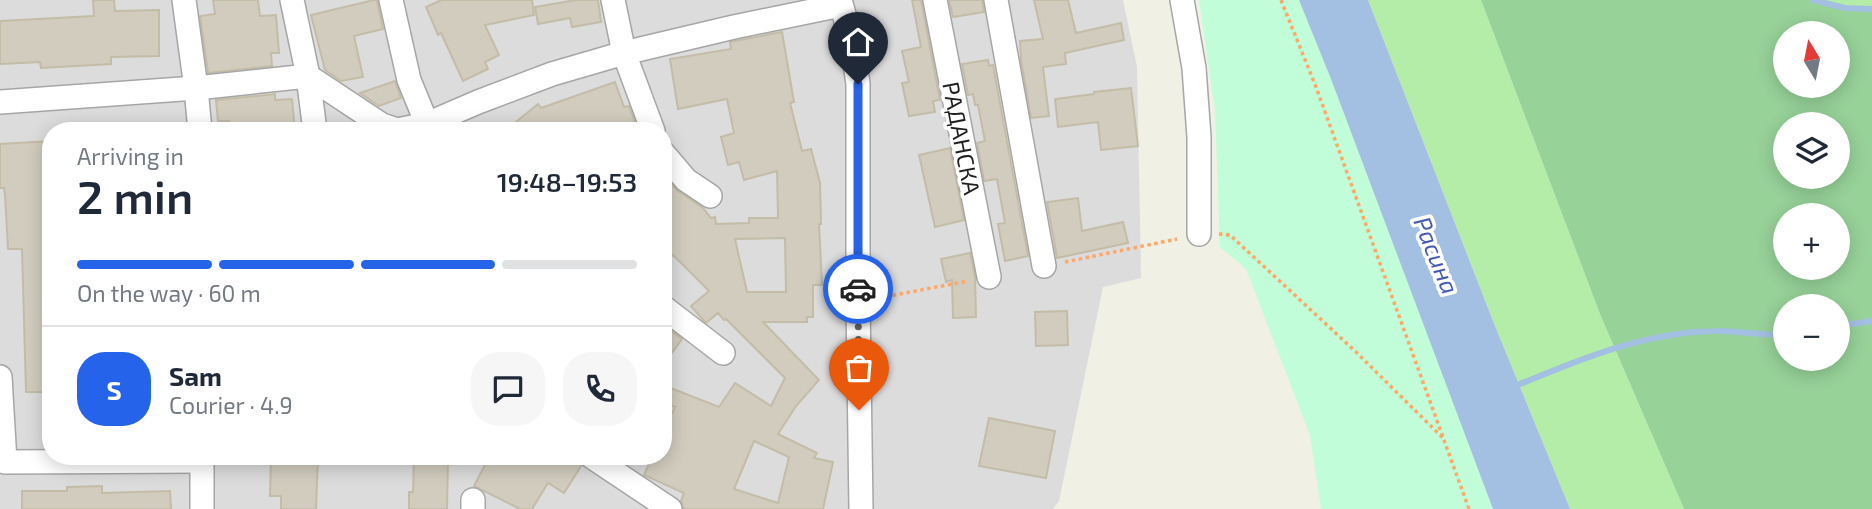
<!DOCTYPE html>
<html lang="en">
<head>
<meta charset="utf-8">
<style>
	body { margin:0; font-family:"Exo 2",sans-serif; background:#f6f6f7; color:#1f2937; height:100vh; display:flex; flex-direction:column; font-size:26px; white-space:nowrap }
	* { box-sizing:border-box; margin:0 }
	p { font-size:23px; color:#747a83 }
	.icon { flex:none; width:38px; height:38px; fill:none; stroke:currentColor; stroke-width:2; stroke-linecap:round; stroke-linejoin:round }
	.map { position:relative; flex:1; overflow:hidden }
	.drawer { position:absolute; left:42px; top:122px; width:630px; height:343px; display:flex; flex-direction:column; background:#fff; border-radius:28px; box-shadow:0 4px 18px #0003 }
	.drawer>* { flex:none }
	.needle { width:46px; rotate:350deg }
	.buttons { position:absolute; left:1773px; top:21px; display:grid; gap:14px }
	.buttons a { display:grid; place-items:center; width:77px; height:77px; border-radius:50%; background:#fff; box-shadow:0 4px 18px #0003; font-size:35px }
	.pin { position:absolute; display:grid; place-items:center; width:60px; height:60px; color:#fff; margin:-72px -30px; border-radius:50% 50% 50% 0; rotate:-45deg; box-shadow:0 0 7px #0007 }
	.pin .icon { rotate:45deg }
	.courier { position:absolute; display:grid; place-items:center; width:70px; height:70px; margin:-35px; border:5px solid #2563eb; border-radius:50%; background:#fff; color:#222; box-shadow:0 2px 9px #0007 }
	.head em { font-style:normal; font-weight:600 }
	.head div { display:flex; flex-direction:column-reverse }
	.head { display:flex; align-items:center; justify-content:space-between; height:119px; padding:0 35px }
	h1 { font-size:46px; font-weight:600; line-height:52px }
	.bar { display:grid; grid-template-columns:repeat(4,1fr); gap:10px 7px; align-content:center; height:84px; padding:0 35px }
	.bar i { height:9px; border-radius:5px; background:#e0e1e3 }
	.bar .current { background:#2563eb }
	.bar p { grid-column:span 4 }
	.line { display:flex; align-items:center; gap:18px; padding:0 35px; border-top:2px solid #e0e1e3 }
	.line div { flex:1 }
	.round { display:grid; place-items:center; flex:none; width:74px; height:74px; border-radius:28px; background:#f6f6f7 }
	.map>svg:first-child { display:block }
	.residential { fill:#dddcdc; fill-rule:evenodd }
	.grass { fill:#b4eda8 }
	.forest { fill:#97d299; fill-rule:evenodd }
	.park { fill:#c0fdd8 }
	.water { fill:#a3bfe1 }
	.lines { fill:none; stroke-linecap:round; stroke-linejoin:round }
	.stream { stroke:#a3bfe1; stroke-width:6 }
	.building { fill:#d1ccbe; stroke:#c3bca6; stroke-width:2; fill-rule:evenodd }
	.street-casing { stroke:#a6a6a6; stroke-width:26 }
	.path { stroke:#ffa767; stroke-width:3.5; stroke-dasharray:3.5 3.5; stroke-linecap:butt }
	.street { stroke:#fff; stroke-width:23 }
	.done { stroke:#686864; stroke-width:7; stroke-dasharray:0 12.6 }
	.route { stroke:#2563eb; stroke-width:9 }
	.labels { text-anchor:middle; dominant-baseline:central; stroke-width:7; stroke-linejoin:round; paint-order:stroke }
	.street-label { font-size:23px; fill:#1f1f1f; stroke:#fff }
	.water-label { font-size:24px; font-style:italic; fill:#455ab5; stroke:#fff }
</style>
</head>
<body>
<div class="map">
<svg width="1872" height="509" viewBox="0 0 1872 509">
	<rect width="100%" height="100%" fill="#f0f0e5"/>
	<path class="residential" d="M0 0H1123L1137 67 1141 278 1103 287 1059 501 1053 509H0ZM51 131H663V457H51Z"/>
	<g class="grass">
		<path d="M1368 0H1481L1600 314 1684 509H1570L1493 321Z"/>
		<path d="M1813 0H1872V9L1845 8Z"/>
	</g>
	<path class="forest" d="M1481 0H1813L1845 8 1872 9V509H1684L1600 314ZM1785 33H1838V86H1785ZM1785 124H1838V177H1785ZM1785 215H1838V268H1785ZM1785 306H1838V359H1785Z"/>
	<path class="park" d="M1199 0H1299L1331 79 1493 509H1321L1310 435 1246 269 1220 247 1215 110Z"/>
	<path class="water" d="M1299 0H1368L1493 321 1570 509H1493L1331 79Z"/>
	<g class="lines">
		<g class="stream">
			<path d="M1813 0 1845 8 1872 9"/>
			<path d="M1838 326 1872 321"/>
			<path d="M1513 387C1578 360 1644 332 1715 331 1738 330 1762 337 1785 334"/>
		</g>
	</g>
	<g class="building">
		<path d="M93 0H114L115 11 159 10V56L111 57V64L41 68 40 62 0 64V21L94 16Z"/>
		<path d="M213 0H258L260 16 276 15 279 53H271L272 66 208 73 200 16 215 14Z"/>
		<path d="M374 0H377L383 29 354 36 363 77 341 81 325 70 311 15Z"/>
		<path d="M441 0H532L534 15 485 25 499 55 485 62 488 69 463 81 441 33 438 35 426 7Z"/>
		<path d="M576 0H598L601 22 572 27 570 18 538 24 535 7Z"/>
		<path d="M912 0H921L940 100 933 101 935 112 909 116 902 83 909 82 902 51 921 47Z"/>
		<path d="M949 0H982L984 12 953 17Z"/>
		<path d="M1034 0H1068L1076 33 1121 23 1124 40 1065 53 1066 64 1043 67 1049 116 1031 118 1021 60 1020 41 1043 39Z"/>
		<path d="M782 32 794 102 790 103 802 151 811 149 820 183 821 224H819L822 285H813V317H807V322H763L819 380 796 406 778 434 817 453 814 458 833 462 823 509H684L681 501 684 493 644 475 652 457H663V432L675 407 663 402V385L719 407 735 383 771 406 785 378 726 319 724 320 718 313 706 323 705 322 691 306 709 291 673 255 663 264V175L678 191 703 208 711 218 715 217 716 224 749 223V218H778L777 171 744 180 739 162 728 165 721 137 734 133 727 99 678 109 670 59 731 49 730 42ZM785 238 786 292H747L735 239ZM754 441 789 457 778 503 734 489Z"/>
		<path d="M988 60 989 66 993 65 1028 256 1005 261 998 224 1005 223 997 179 984 181 977 143 985 141 978 105H975L973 94 968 95 962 64Z"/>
		<path d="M395 81 401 98 379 106 360 93Z"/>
		<path d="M615 82 624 107 629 106 638 131H505L538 104 541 108Z"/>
		<path d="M1131 88 1138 146 1101 150 1098 122 1058 127 1055 99 1094 94V92Z"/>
		<path d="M275 94V100L292 99 295 131H230L229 121H218L216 100Z"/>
		<path d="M51 141V187H47L51 252V392H26L22 249H8L5 195 4 188H0V144Z"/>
		<path d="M950 148 964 220 935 227 919 155Z"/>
		<path d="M1078 198 1082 231 1123 222 1128 243 1057 258 1047 202Z"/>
		<path d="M970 253 975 276 976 317 953 318 952 280 946 282 941 259Z"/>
		<path d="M1067 311 1068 345 1036 346 1035 312Z"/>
		<path d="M663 325 682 339 663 365Z"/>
		<path d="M989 418 1055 431 1046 478 979 466Z"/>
		<path d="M287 457H318L316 509H281V496H270L271 458H287Z"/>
		<path d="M414 457H448L447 509H409V492H413Z"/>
		<path d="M489 457H578L581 466 564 493 548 483 532 509H520L474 486Z"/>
		<path d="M102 486V493L170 491 171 509H22V491H67V487Z"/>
	</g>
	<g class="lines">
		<g class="street-casing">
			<g id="street">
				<path d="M184 0 196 88 200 131"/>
				<path d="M292 0 308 76 315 131"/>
				<path d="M391 0 409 80 427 124 436 131"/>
				<path d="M613 0 624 53 653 131"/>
				<path d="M840 0 852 42 858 84V302L861 509"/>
				<path d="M935 0 989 277"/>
				<path d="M996 0 1044 266"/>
				<path d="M1182 0 1194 68 1199 137V234"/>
				<path d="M0 102 196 88 308 76 382 125 397 130 427 124 478 102 552 74 624 53 734 27 841 5"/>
				<path d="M663 153 686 180 710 196"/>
				<path d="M663 307 723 353"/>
				<path d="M0 377 5 462 202 461"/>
				<path d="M592 457 670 509"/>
				<path d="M202 509V457"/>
				<path d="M473 509V500"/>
			</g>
		</g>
		<g class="path">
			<path d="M1281 0 1316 87 1469 509"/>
			<path d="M1219 234 1230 235 1355 351 1444 439"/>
			<path d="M1065 262 1177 239"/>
			<path d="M879 298 968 281"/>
		</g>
		<use href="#street" class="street"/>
	</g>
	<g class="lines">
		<path class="done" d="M858 289 859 410"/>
		<path class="route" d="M858 84V289"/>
	</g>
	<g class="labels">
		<g class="street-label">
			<text transform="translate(962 138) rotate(79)">РАДАНСКА</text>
		</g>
		<g class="water-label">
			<text transform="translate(1437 255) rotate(68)">Расина</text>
		</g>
	</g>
</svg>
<div class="buttons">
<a><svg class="needle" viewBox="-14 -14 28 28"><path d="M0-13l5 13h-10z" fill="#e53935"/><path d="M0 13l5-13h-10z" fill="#747a83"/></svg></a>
<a><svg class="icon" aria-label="layers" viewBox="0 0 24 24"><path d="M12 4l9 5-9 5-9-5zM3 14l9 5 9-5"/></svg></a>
<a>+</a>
<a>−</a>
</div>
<div class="pin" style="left:859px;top:410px;background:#ea580c"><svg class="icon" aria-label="bag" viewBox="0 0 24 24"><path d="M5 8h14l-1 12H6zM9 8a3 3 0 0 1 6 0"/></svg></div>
<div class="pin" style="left:858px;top:84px;background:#1f2937"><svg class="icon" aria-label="home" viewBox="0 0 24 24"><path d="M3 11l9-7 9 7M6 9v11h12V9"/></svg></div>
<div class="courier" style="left:858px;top:289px"><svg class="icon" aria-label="car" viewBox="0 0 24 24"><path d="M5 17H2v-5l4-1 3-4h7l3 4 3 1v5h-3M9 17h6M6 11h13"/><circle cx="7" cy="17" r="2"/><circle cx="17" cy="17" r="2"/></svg></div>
<section class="drawer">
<div class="head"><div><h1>2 min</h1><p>Arriving in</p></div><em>19:48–19:53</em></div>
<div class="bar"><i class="current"></i><i class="current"></i><i class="current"></i><i></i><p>On the way · 60 m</p></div>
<div class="line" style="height:126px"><b class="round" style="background:#2563eb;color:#fff">S</b><div><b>Sam</b><p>Courier · 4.9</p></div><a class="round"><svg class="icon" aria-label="chat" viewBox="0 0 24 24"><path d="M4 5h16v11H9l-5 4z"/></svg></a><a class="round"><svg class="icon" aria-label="phone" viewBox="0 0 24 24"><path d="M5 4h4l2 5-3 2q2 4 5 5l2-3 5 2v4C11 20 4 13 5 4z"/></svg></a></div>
</section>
</div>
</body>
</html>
